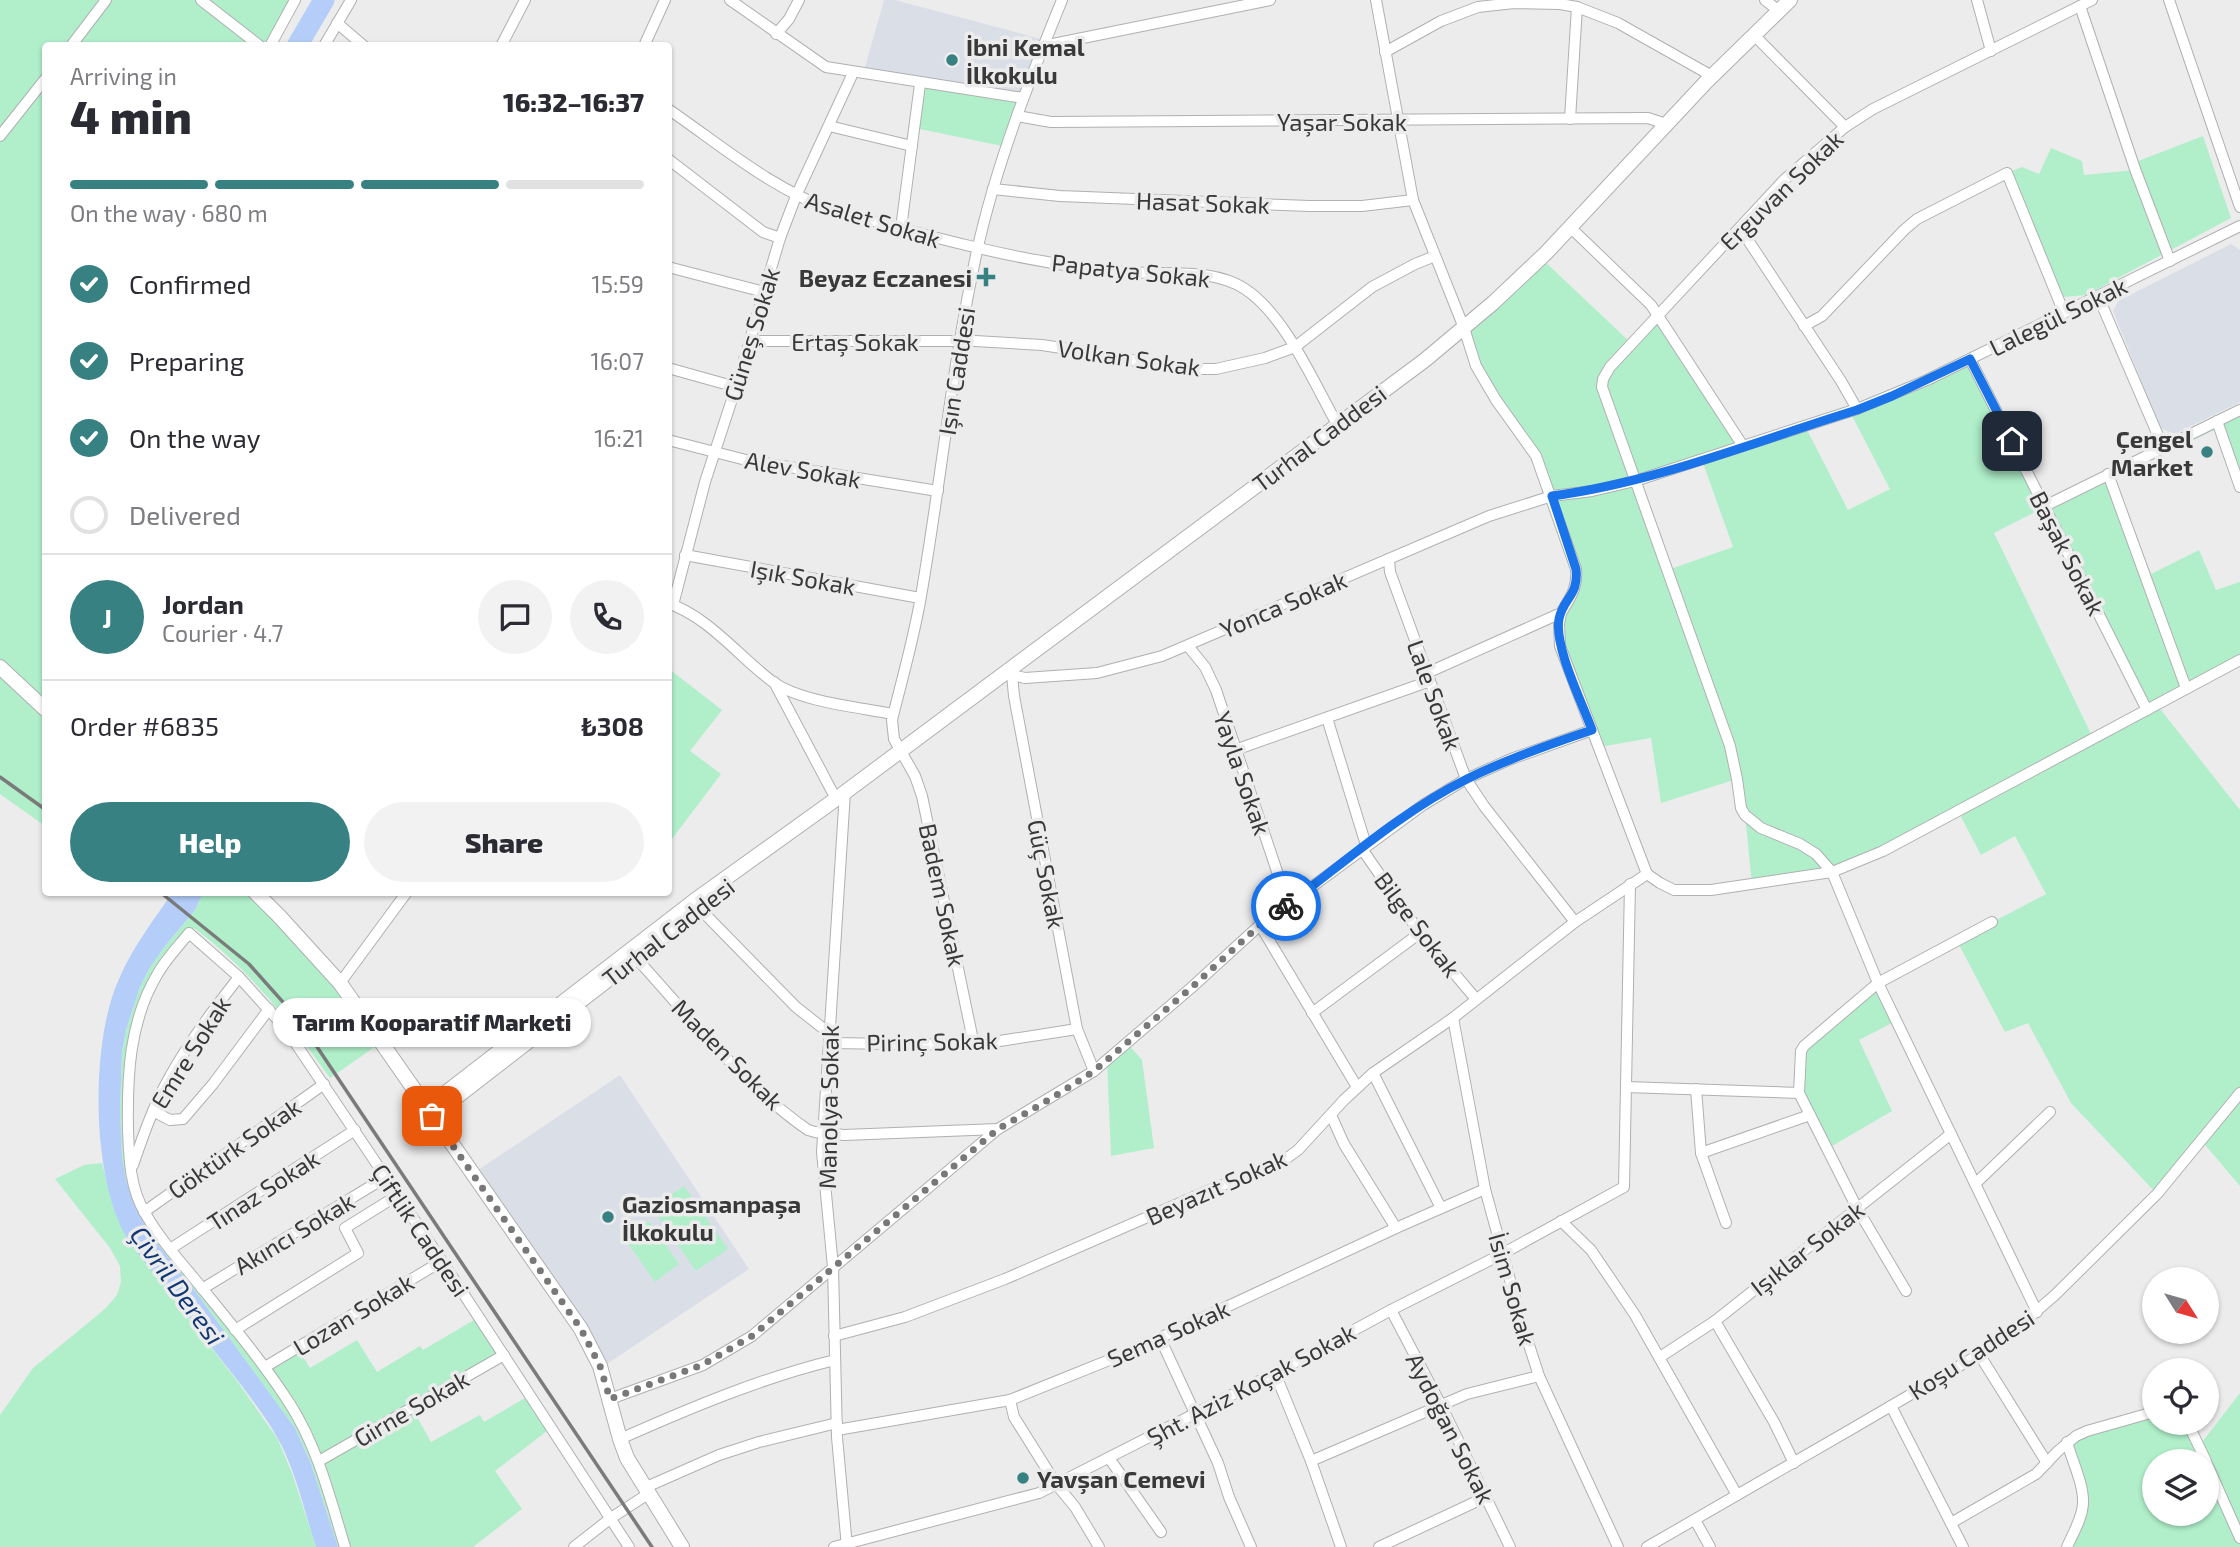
<!DOCTYPE html>
<html lang="en">
<head>
<meta charset="utf-8">
<style>
	body { margin:0; font-family:"Exo 2",sans-serif; background:#f2f2f3; color:#2b2b33; height:100vh; display:flex; flex-direction:column; font-size:26px; white-space:nowrap }
	* { box-sizing:border-box; margin:0 }
	p { font-size:23px; color:#7c7c81 }
	.icon { flex:none; width:38px; height:38px; fill:none; stroke:currentColor; stroke-width:2; stroke-linecap:round; stroke-linejoin:round }
	.map { position:relative; flex:1; overflow:hidden }
	.panel { position:absolute; left:42px; top:42px; width:630px; height:854px; display:flex; flex-direction:column; background:#fff; border-radius:7px; box-shadow:0 2px 5px #0004 }
	.panel>* { flex:none }
	.needle { width:46px; rotate:127deg }
	.buttons { position:absolute; left:2142px; top:1267px; display:grid; gap:14px }
	.buttons a { display:grid; place-items:center; width:77px; height:77px; border-radius:50%; background:#fff; box-shadow:0 2px 5px #0004; font-size:35px }
	.pin { position:absolute; display:grid; place-items:center; width:60px; height:60px; color:#fff; margin:-30px; border-radius:14px; box-shadow:0 4px 10px #0006 }
	.courier { position:absolute; display:grid; place-items:center; width:70px; height:70px; margin:-35px; border:5px solid #1a73e8; border-radius:50%; background:#fff; color:#222; box-shadow:0 2px 9px #0007 }
	.bubble { position:absolute; height:49px; border-radius:24px; background:#fff; box-shadow:0 2px 5px #0004; font-size:23px; font-weight:800; line-height:49px; text-align:center }
	.overview em { font-style:normal; font-weight:800 }
	.overview div { display:flex; flex-direction:column-reverse }
	.overview { display:flex; align-items:center; justify-content:space-between; height:119px; padding:0 28px }
	h1 { font-size:46px; font-weight:800; line-height:52px }
	.bar { display:grid; grid-template-columns:repeat(4,1fr); gap:10px 7px; align-content:center; height:84px; padding:0 28px }
	.bar i { height:9px; border-radius:5px; background:#e1e1e2 }
	.bar .current { background:#388182 }
	.bar p { grid-column:span 4 }
	.line { display:flex; align-items:center; gap:18px; padding:0 28px; border-top:2px solid #e1e1e2 }
	.line div { flex:1 }
	.round { display:grid; place-items:center; flex:none; width:74px; height:74px; border-radius:37px; background:#f2f2f3 }
	ol { padding:0 28px; list-style:none }
	li { display:flex; align-items:center; gap:21px; height:77px }
	li p { margin-inline-start:auto }
	li .icon { padding:7px; border-radius:50%; background:#388182; color:#fff; stroke-width:4 }
	li:last-child { color:#7c7c81 }
	li i { width:38px; height:38px; border:4px solid #e1e1e2; border-radius:50% }
	.button { display:flex; gap:14px; margin-top:auto; padding:14px 28px }
	.button a { flex:1; height:80px; border-radius:42px; background:#388182; color:#fff; font-size:28px; font-weight:800; line-height:80px; text-align:center }
	.button a+a { background:#f2f2f3; color:#2b2b33 }
	.map>svg:first-child { display:block }
	.built { fill:#dadfe7 }
	.green { fill:#b0efca; fill-rule:evenodd }
	.water { fill:#b4cef9 }
	.lines { fill:none; stroke-linecap:round; stroke-linejoin:round }
	.river { stroke:#b4cef9; stroke-width:21 }
	.minor-casing { stroke:#afb0b1; stroke-width:12 }
	.tertiary-casing { stroke:#afb0b1; stroke-width:16 }
	.minor { stroke:#fff; stroke-width:10 }
	.tertiary { stroke:#fff; stroke-width:14 }
	.rail { stroke:#7b7b7c; stroke-width:3.5 }
	.done { stroke:#787879; stroke-width:7; stroke-dasharray:0 12.6 }
	.route { stroke:#1a73e8; stroke-width:9 }
	.poi-dot { fill:#388182; stroke:#ececed; stroke-width:2.5 }
	.labels { text-anchor:middle; dominant-baseline:central; stroke-width:7; stroke-linejoin:round; paint-order:stroke }
	.poi-label { font-size:24px; font-weight:bold; fill:#39393a; stroke:#ececed; text-anchor:start }
	.street-label { font-size:24px; fill:#39393a; stroke:#ececed }
	.water-label { font-size:26px; font-style:italic; fill:#123774; stroke:#ececed }
</style>
</head>
<body>
<div class="map">
<svg width="2240" height="1547" viewBox="0 0 2240 1547">
	<rect width="100%" height="100%" fill="#ececed"/>
	<g class="built">
		<path d="M884 0H895L1045 40 1023 98 863 74Z"/>
		<path d="M2231 244 2240 250V402L2175 434 2160 428 2113 311 2118 301Z"/>
		<path d="M620 1075 749 1269 601 1368 472 1174Z"/>
	</g>
	<g class="green">
		<path d="M0 0H295L270 45 46 46 45 826 0 794Z"/>
		<path d="M920 84 1023 98 1007 147 915 128Z"/>
		<path d="M2203 136 2231 218 2086 295 2063 297 2007 173 2022 167 2039 174 2051 148 2082 161 2084 175 2135 170 2133 163Z"/>
		<path d="M1541 258 1631 343 1658 315 1743 446 1805 426 1848 510 1890 489 1850 412 1970 359 2034 498 2045 506 2240 411V485L2220 427 2114 479 2151 574 2199 550 2216 590 2240 582V660L2157 705 2240 810V1186L2201 1140 2157 1194 2071 1103 2028 1023 2005 1032 1957 941 2046 894 2015 836 1981 855 1958 811 1866 859 1752 884 1745 815 1737 779 1661 803 1651 738 1599 747 1559 635 1576 586 1541 465 1496 400 1464 328ZM1702 460 1733 547 1668 570 1636 481ZM2041 509 2147 710 2093 738 1994 533Z"/>
		<path d="M669 669 722 710 690 751 721 774 669 843Z"/>
		<path d="M203 893H255L382 1042 330 1078C290 1022 249 969 194 928L157 975 133 1041 130 1165 144 1212 265 1366 297 1347 310 1368 357 1340 377 1372 420 1346 423 1350 479 1317 504 1355 412 1408 431 1442 480 1415 484 1422 530 1395 551 1428 495 1471 522 1509 473 1547H338L311 1464 295 1428 195 1291 148 1232 133 1201 126 1180 122 1158 120 1109 122 1052 126 1030 140 987 149 969 165 946 195 910Z"/>
		<path d="M1878 983 1896 1021 1859 1040 1892 1111 1827 1149 1799 1093 1801 1051Z"/>
		<path d="M1127 1043 1142 1060 1154 1148 1111 1156 1107 1060Z"/>
		<path d="M102 1163 113 1206 127 1238 237 1381 277 1438 292 1473 316 1547H0V1415L33 1368 105 1309 117 1295 121 1282 120 1266 110 1248 55 1179 84 1165Z"/>
		<path d="M684 1186 728 1249 696 1271 652 1208Z"/>
		<path d="M649 1221 679 1264 655 1282 625 1239Z"/>
		<path d="M2240 1393V1547H2067L2080 1516 2072 1438 2154 1412V1423H2185L2199 1446ZM2154 1461H2207V1514H2154Z"/>
	</g>
	<path class="water" d="M172 893H203L195 910 165 946 149 969 140 987 126 1030 122 1052 120 1109 122 1158 126 1180 133 1201 148 1232 195 1291 295 1428 311 1464 338 1547H316C304 1511 296 1470 277 1437 264 1414 247 1393 231 1372 210 1346 190 1318 169 1292 155 1274 139 1257 127 1238 91 1178 90 1042 119 979 132 948 153 921 172 893Z"/>
	<g class="lines">
		<path class="river" d="M297 46 324 0"/>
		<g class="minor-casing">
			<g id="minor">
				<path d="M201 0 260 46"/>
				<path d="M730 0 826 67 1023 98"/>
				<path d="M1376 0 1413 200 1464 328 1476 366 1496 400 1536 456 1576 569C1578 588 1570 598 1561 613L1427 673"/>
				<path d="M1765 0 1779 11"/>
				<path d="M1977 0 1991 51"/>
				<path d="M2169 0 2240 207"/>
				<path d="M2080 6 2135 169 2170 261"/>
				<path d="M337 23 364 46"/>
				<path d="M776 34 789 19 799 0"/>
				<path d="M1754 35 1845 127"/>
				<path d="M71 46 106 0"/>
				<path d="M270 46 295 0"/>
				<path d="M324 46 351 0"/>
				<path d="M501 46 525 0"/>
				<path d="M644 46 665 0"/>
				<path d="M1043 46 1270 0"/>
				<path d="M1385 52 1441 21 1478 7 1514 3 1560 4 1577 7 1618 23 1712 76"/>
				<path d="M668 109C722 146 773 190 835 211 906 229 975 250 1047 262 1074 267 1103 271 1131 272 1168 275 1213 268 1245 289 1285 315 1314 383 1337 424"/>
				<path d="M1017 116 1051 122 1648 118 1666 124"/>
				<path d="M1570 119 1577 7"/>
				<path d="M829 126 912 146"/>
				<path d="M0 136 46 78"/>
				<path d="M668 159 763 232 780 238"/>
				<path d="M993 189 1060 196 1309 206H1362L1413 200"/>
				<path d="M901 228 920 84"/>
				<path d="M1571 228 1651 305 1743 446"/>
				<path d="M1740 228 1841 381 1857 409"/>
				<path d="M668 267 764 292"/>
				<path d="M2098 296 2163 447"/>
				<path d="M1804 326 1822 316 1904 230 1917 219 2007 173 2064 313"/>
				<path d="M750 341H975L1042 345 1113 356 1174 369H1216L1265 358 1295 347 1372 287 1415 264 1435 256"/>
				<path d="M1970 359 2147 710"/>
				<path d="M668 368 736 387"/>
				<path d="M2217 421 2240 487"/>
				<path d="M668 440 746 460 938 491"/>
				<path d="M2108 474 2186 688"/>
				<path d="M2045 506 2240 410"/>
				<path d="M685 555 920 598"/>
				<path d="M1389 559 1390 572 1466 779 1484 806 1575 922"/>
				<path d="M668 603C710 618 738 656 773 682 801 702 858 707 893 714"/>
				<path d="M673 605 705 482 736 387 780 238 796 196 853 73"/>
				<path d="M1561 613 1559 624 1560 646 1647 874 1660 883 1674 890H1711L1832 872 1883 851 2240 660"/>
				<path d="M1188 646 1205 667 1216 690 1288 904"/>
				<path d="M1009 669 1016 676 1025 678 1097 673 1162 656 1489 516 1552 496 1592 491 1635 481 1857 409 1927 380 2240 226"/>
				<path d="M1012 674 1014 696 1077 1029 1094 1071"/>
				<path d="M774 682 836 799"/>
				<path d="M1327 718 1366 845"/>
				<path d="M1235 750 1430 681"/>
				<path d="M845 792 822 1152 833 1267 837 1437 847 1547"/>
				<path d="M1362 849 1420 933 1476 999"/>
				<path d="M700 909 796 1007 829 1033"/>
				<path d="M1260 925 1357 1087"/>
				<path d="M636 958C688 1015 744 1086 808 1130L815 1132 844 1135 998 1129"/>
				<path d="M340 983 407 892"/>
				<path d="M1312 1013 1420 933"/>
				<path d="M1453 1018 1485 1189 1521 1320 1539 1376 1618 1547"/>
				<path d="M829 1043 974 1045 1077 1029"/>
				<path d="M974 1045 922 796 915 776 894 739 892 720C902 679 914 638 921 596 941 481 952 365 977 251 996 165 1029 81 1062 0"/>
				<path d="M1373 1073 1441 1208"/>
				<path d="M1626 1087 1799 1093"/>
				<path d="M1696 1089 1701 1153 1726 1223"/>
				<path d="M153 1111 170 1120 183 1119 213 1084 269 1009"/>
				<path d="M1331 1115 1344 1144 1396 1228"/>
				<path d="M1701 1153 1810 1115"/>
				<path d="M133 1165C143 1136 153 1107 168 1080 188 1043 214 1009 239 977"/>
				<path d="M1975 1184 2050 1112"/>
				<path d="M144 1212 324 1084"/>
				<path d="M1561 1221 1591 1250 1635 1315 1737 1495"/>
				<path d="M170 1249 355 1130"/>
				<path d="M202 1289 386 1177"/>
				<path d="M1906 1291 1857 1208 1799 1093 1801 1051 1804 1046 1878 983 1992 922"/>
				<path d="M1391 1310 1441 1405 1510 1547"/>
				<path d="M2037 1312 1878 983 1832 872 1816 854 1800 844 1761 828 1745 815 1741 808 1737 779 1730 746 1602 387 1603 379 1610 367 1785 179 1845 127 1873 109 2092 0"/>
				<path d="M1715 1321 1774 1422 1794 1463"/>
				<path d="M235 1330 358 1253 345 1228 398 1195"/>
				<path d="M834 1336 905 1317 1005 1279 1212 1189 1276 1166 1298 1150 1344 1100 1373 1073 1453 1018 1575 922 1647 874"/>
				<path d="M1160 1338 1218 1463 1229 1497 1251 1547"/>
				<path d="M1979 1354 2047 1463"/>
				<path d="M1660 1357 1715 1321 1951 1134"/>
				<path d="M265 1367 442 1261"/>
				<path d="M1275 1373 1311 1461 1341 1547"/>
				<path d="M610 1399 703 1365 752 1336 998 1129 1094 1071 1191 988 1260 925 1423 805 1466 779 1511 759 1592 730"/>
				<path d="M1010 1400 1014 1417 1056 1484 1075 1507 1099 1547"/>
				<path d="M1891 1406 1963 1547"/>
				<path d="M2185 1423 2192 1432 2206 1461"/>
				<path d="M837 1430 1010 1400 1134 1350 1396 1228 1485 1189"/>
				<path d="M620 1439C690 1408 761 1378 835 1360"/>
				<path d="M2067 1442C2072 1461 2084 1484 2083 1504 2082 1519 2073 1533 2067 1547"/>
				<path d="M1109 1458 1161 1532"/>
				<path d="M319 1461 504 1355"/>
				<path d="M1311 1461 1467 1394 1539 1376"/>
				<path d="M2207 1464 2240 1538"/>
				<path d="M644 1488 719 1455 759 1442 837 1423"/>
				<path d="M1695 1520 1710 1547"/>
				<path d="M1951 1523 2036 1474 2058 1451 2076 1436 2087 1431 2154 1412"/>
				<path d="M345 1547C330 1498 318 1448 290 1404 261 1359 226 1318 193 1277 176 1257 158 1236 145 1213 130 1188 129 1158 128 1130 127 1077 129 1022 157 975 165 960 178 947 189 933L239 977 286 1029 444 1264 629 1547"/>
				<path d="M574 1547 611 1518 648 1494"/>
				<path d="M834 1547 1039 1493 1275 1373 1391 1310 1502 1254 1624 1187 1630 884"/>
				<path d="M1379 1547 1486 1497"/>
				<path d="M1647 1547 1855 1427 1985 1351 2019 1326 2055 1295 2157 1194 2240 1093"/>
			</g>
		</g>
		<g class="tertiary-casing">
			<g id="tertiary">
				<path d="M0 667 46 710"/>
				<path d="M255 892 280 917 340 983 581 1329 600 1366 620 1439 627 1458 682 1547"/>
				<path d="M426 1108 694 901 836 799 1425 360 1493 303 1546 253 1706 82 1790 0"/>
				<path d="M432 1116 716 896"/>
			</g>
		</g>
		<use href="#minor" class="minor"/>
		<use href="#tertiary" class="tertiary"/>
		<g class="rail">
			<path d="M0 777 46 810"/>
			<path d="M160 892 249 964 299 1020 652 1547"/>
		</g>
	</g>
	<g class="lines">
		<path class="done" d="M432 1116 581 1329 600 1366 610 1399 702 1365 752 1336 998 1129 1052 1098 1094 1071 1191 988 1260 925 1286 906"/>
		<path class="route" d="M1286 906C1345 862 1401 812 1467 779 1507 759 1550 744 1592 730 1582 702 1554 647 1559 619 1563 598 1579 596 1576 569L1552 496C1657 482 1756 441 1857 410L1892 396 1970 359 2012 441"/>
	</g>
	<g class="poi-dot">
		<circle cx="952" cy="60" r="7"/>
		<path d="M982.5 266.5h7v7h7v7h-7v7h-7v-7h-7v-7h7z"/>
		<circle cx="2207" cy="452" r="7"/>
		<circle cx="608" cy="1217" r="7"/>
		<circle cx="1023" cy="1478" r="7"/>
	</g>
	<g class="labels">
		<g class="poi-label">
			<text x="966" y="46">İbni Kemal<tspan x="966" dy="28">İlkokulu</tspan></text>
			<text x="972" y="277" text-anchor="end">Beyaz Eczanesi</text>
			<text x="2193" y="438" text-anchor="end">Çengel<tspan x="2193" dy="28">Market</tspan></text>
			<text x="622" y="1203">Gaziosmanpaşa<tspan x="622" dy="28">İlkokulu</tspan></text>
			<text x="1037" y="1478">Yavşan Cemevi</text>
		</g>
		<g class="street-label">
			<text x="1342" y="121">Yaşar Sokak</text>
			<text transform="translate(1781 190) rotate(-44)">Erguvan Sokak</text>
			<text transform="translate(1203 202) rotate(2)">Hasat Sokak</text>
			<text transform="translate(873 219) rotate(17)">Asalet Sokak</text>
			<text transform="translate(1131 270) rotate(6)">Papatya Sokak</text>
			<text transform="translate(2058 316) rotate(-26)">Lalegül Sokak</text>
			<text transform="translate(751 334) rotate(-73)">Güneş Sokak</text>
			<text x="855" y="341">Ertaş Sokak</text>
			<text transform="translate(1129 357) rotate(8)">Volkan Sokak</text>
			<text transform="translate(956 371) rotate(-81)">Işın Caddesi</text>
			<text transform="translate(1319 438) rotate(-37)">Turhal Caddesi</text>
			<text transform="translate(803 469) rotate(10)">Alev Sokak</text>
			<text transform="translate(2068 553) rotate(63)">Başak Sokak</text>
			<text transform="translate(803 577) rotate(10)">Işık Sokak</text>
			<text transform="translate(1283 604) rotate(-23)">Yonca Sokak</text>
			<text transform="translate(1435 695) rotate(70)">Lale Sokak</text>
			<text transform="translate(1243 773) rotate(71)">Yayla Sokak</text>
			<text transform="translate(1047 874) rotate(79)">Güç Sokak</text>
			<text transform="translate(943 895) rotate(78)">Badem Sokak</text>
			<text transform="translate(1418 924) rotate(53)">Bilge Sokak</text>
			<text transform="translate(668 932) rotate(-38)">Turhal Caddesi</text>
			<text transform="translate(932 1041) rotate(-1)">Pirinç Sokak</text>
			<text transform="translate(190 1052) rotate(-58)">Emre Sokak</text>
			<text transform="translate(728 1054) rotate(45)">Maden Sokak</text>
			<text transform="translate(828 1107) rotate(-89)">Manolya Sokak</text>
			<text transform="translate(234 1148) rotate(-35)">Göktürk Sokak</text>
			<text transform="translate(1216 1187) rotate(-24)">Beyazıt Sokak</text>
			<text transform="translate(263 1190) rotate(-33)">Tınaz Sokak</text>
			<text transform="translate(421 1230) rotate(56)">Çiftlik Caddesi</text>
			<text transform="translate(294 1233) rotate(-31)">Akıncı Sokak</text>
			<text transform="translate(1807 1248) rotate(-38)">Işıklar Sokak</text>
			<text transform="translate(1513 1289) rotate(74)">İsim Sokak</text>
			<text transform="translate(353 1314) rotate(-31)">Lozan Sokak</text>
			<text transform="translate(1168 1333) rotate(-24)">Sema Sokak</text>
			<text transform="translate(1971 1354) rotate(-33)">Koşu Caddesi</text>
			<text transform="translate(1251 1384) rotate(-28)">Şht. Aziz Koçak Sokak</text>
			<text transform="translate(411 1408) rotate(-30)">Girne Sokak</text>
			<text transform="translate(1451 1428) rotate(63)">Aydoğan Sokak</text>
		</g>
		<g class="water-label">
			<text transform="translate(178 1285) rotate(54)">Çivril Deresi</text>
		</g>
	</g>
</svg>
<div class="buttons">
<a><svg class="needle" viewBox="-14 -14 28 28"><path d="M0-13l5 13h-10z" fill="#e53935"/><path d="M0 13l5-13h-10z" fill="#7c7c81"/></svg></a>
<a><svg class="icon" aria-label="locate" viewBox="0 0 24 24"><circle cx="12" cy="12" r="6"/><path d="M12 2v4M12 18v4M2 12h4M18 12h4"/></svg></a>
<a><svg class="icon" aria-label="layers" viewBox="0 0 24 24"><path d="M12 4l9 5-9 5-9-5zM3 14l9 5 9-5"/></svg></a>
</div>
<div class="pin" style="left:432px;top:1116px;background:#ea580c"><svg class="icon" aria-label="bag" viewBox="0 0 24 24"><path d="M5 8h14l-1 12H6zM9 8a3 3 0 0 1 6 0"/></svg></div>
<div class="pin" style="left:2012px;top:441px;background:#1f2937"><svg class="icon" aria-label="home" viewBox="0 0 24 24"><path d="M3 11l9-7 9 7M6 9v11h12V9"/></svg></div>
<div class="courier" style="left:1286px;top:906px"><svg class="icon" aria-label="bike" viewBox="0 0 24 24"><circle cx="6" cy="16" r="4"/><circle cx="18" cy="16" r="4"/><path d="M6 16l4-8h5l3 8M10 8l3 8H6M13 5h3"/></svg></div>
<div class="bubble" style="left:273px;top:998px;width:318px">Tarım Kooparatif Marketi</div>
<section class="panel">
<div class="overview"><div><h1>4 min</h1><p>Arriving in</p></div><em>16:32–16:37</em></div>
<div class="bar"><i class="current"></i><i class="current"></i><i class="current"></i><i></i><p>On the way · 680 m</p></div>
<ol>
<li><svg class="icon" aria-label="check" viewBox="0 0 24 24"><path d="M5 12l5 5 9-10"/></svg>Confirmed<p>15:59</p></li>
<li><svg class="icon" aria-label="check" viewBox="0 0 24 24"><path d="M5 12l5 5 9-10"/></svg>Preparing<p>16:07</p></li>
<li><svg class="icon" aria-label="check" viewBox="0 0 24 24"><path d="M5 12l5 5 9-10"/></svg>On the way<p>16:21</p></li>
<li><i></i>Delivered</li>
</ol>
<div class="line" style="height:126px"><b class="round" style="background:#388182;color:#fff">J</b><div><b>Jordan</b><p>Courier · 4.7</p></div><a class="round"><svg class="icon" aria-label="chat" viewBox="0 0 24 24"><path d="M4 5h16v11H9l-5 4z"/></svg></a><a class="round"><svg class="icon" aria-label="phone" viewBox="0 0 24 24"><path d="M5 4h4l2 5-3 2q2 4 5 5l2-3 5 2v4C11 20 4 13 5 4z"/></svg></a></div>
<div class="line" style="height:91px"><div>Order #6835</div><b>₺308</b></div>
<div class="button"><a>Help</a><a>Share</a></div>
</section>
</div>
</body>
</html>
